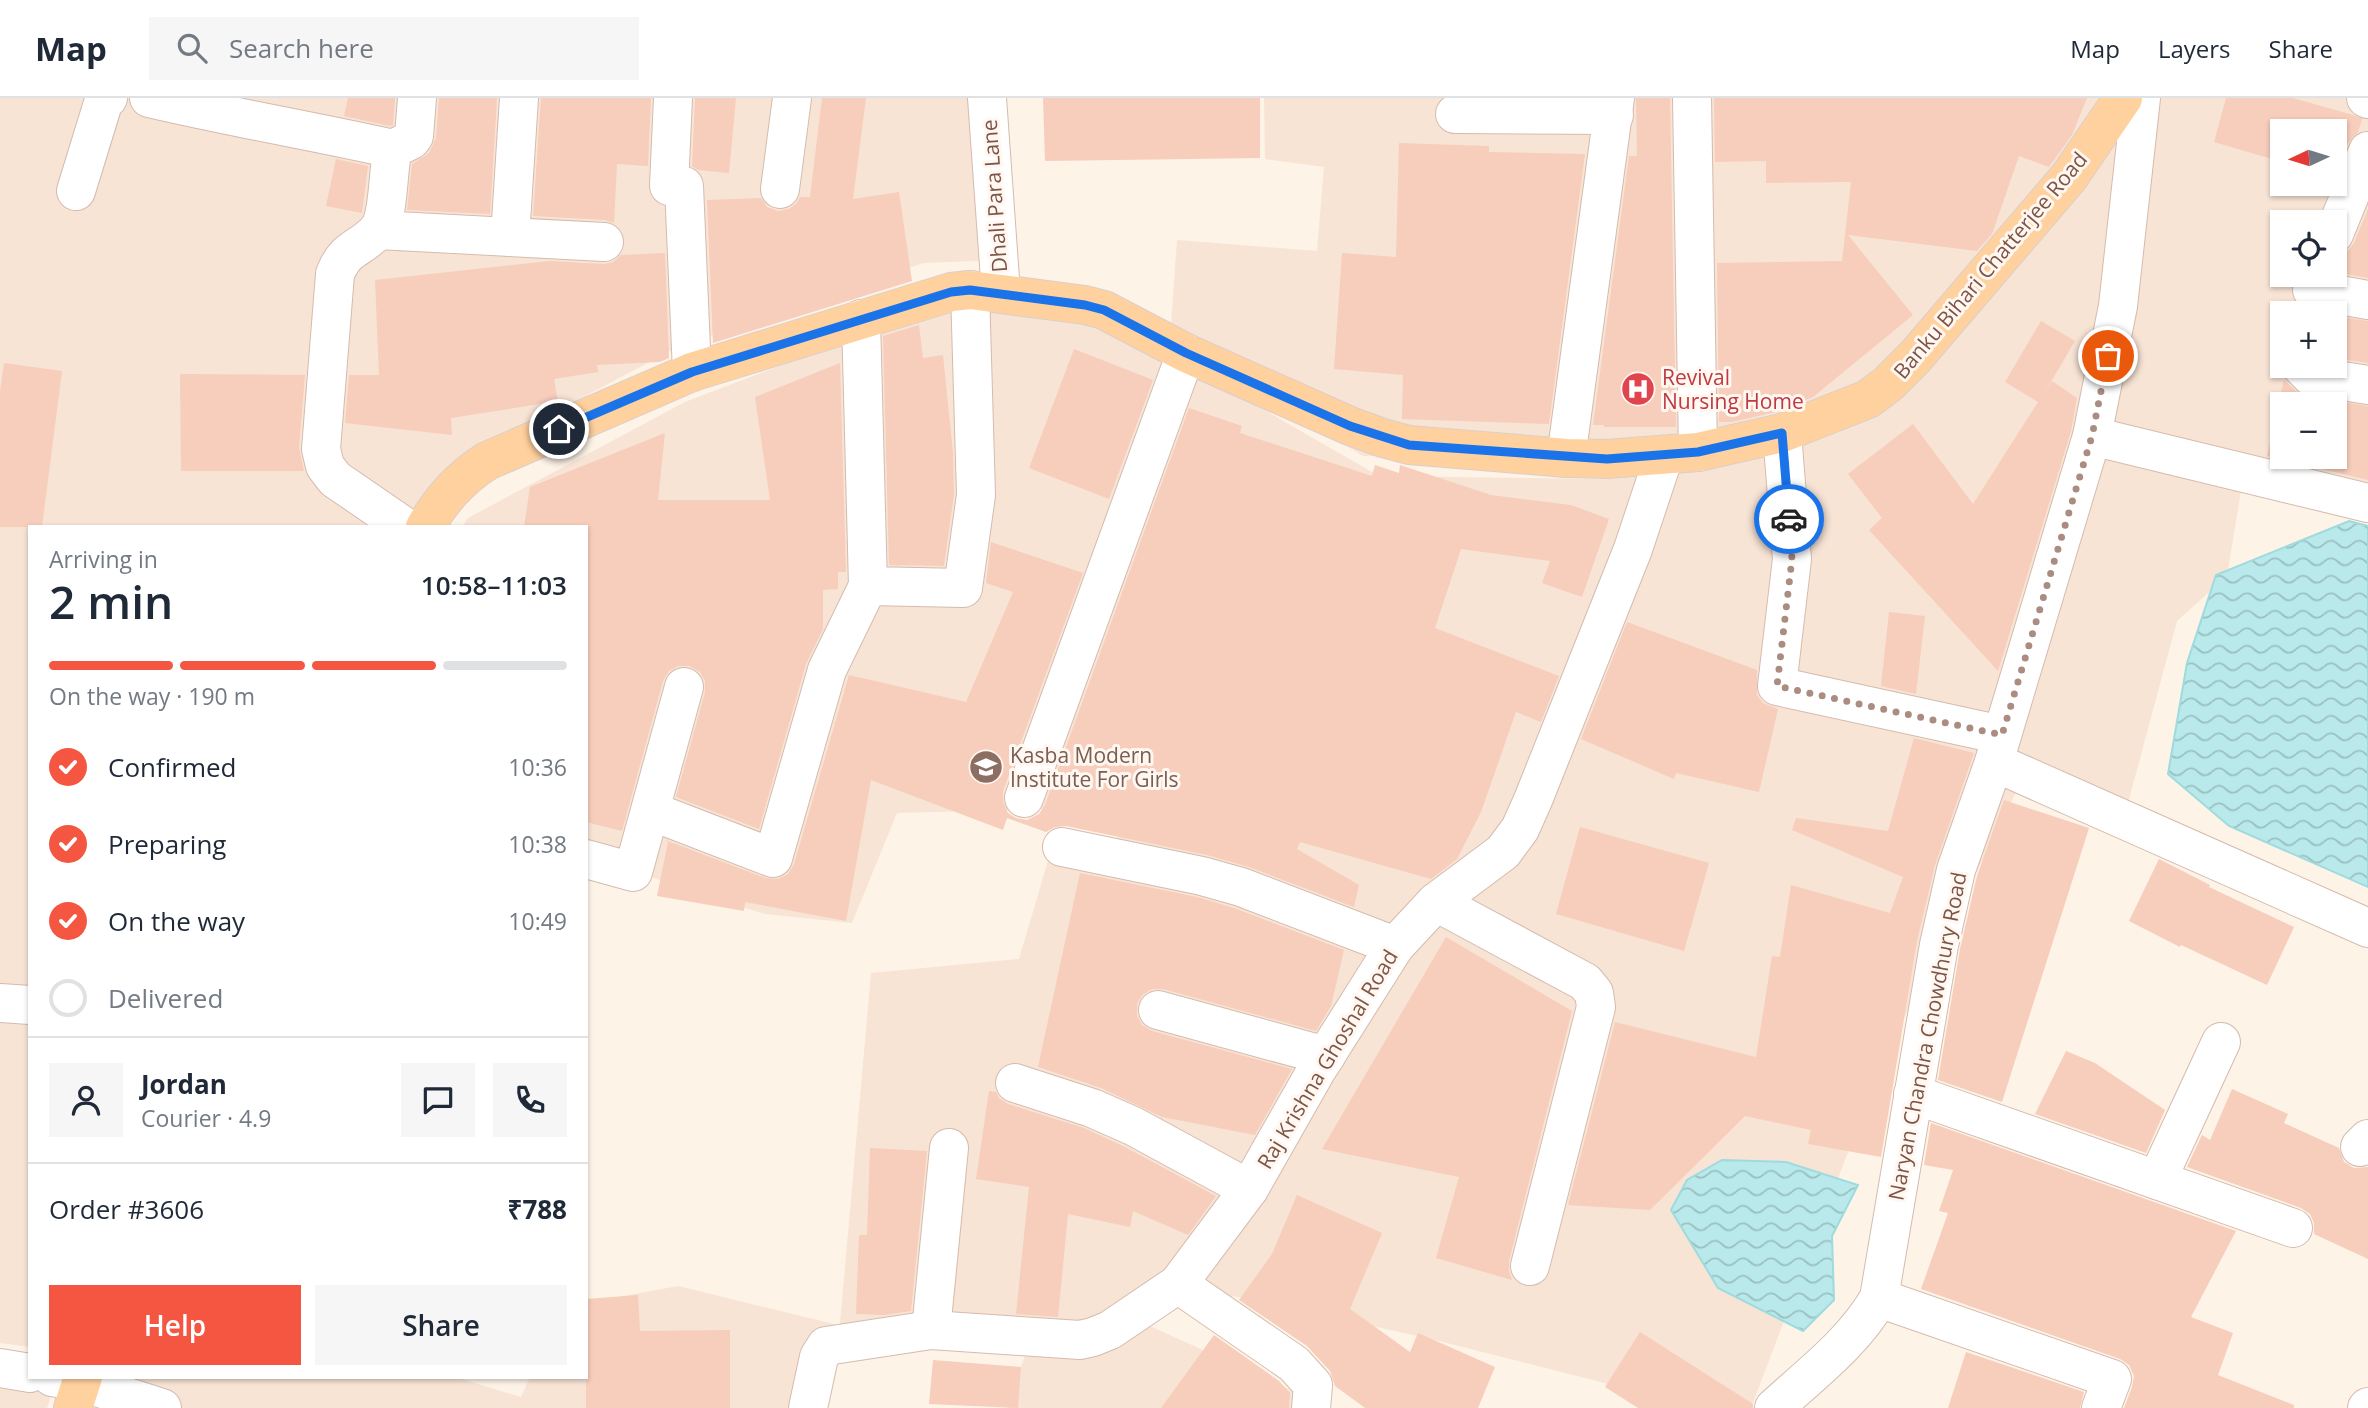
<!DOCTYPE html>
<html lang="en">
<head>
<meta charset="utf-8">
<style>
	body { margin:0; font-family:"Open Sans",sans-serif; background:#f6f6f7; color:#1f2937; height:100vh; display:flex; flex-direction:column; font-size:26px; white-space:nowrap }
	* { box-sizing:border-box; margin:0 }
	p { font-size:23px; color:#747a83 }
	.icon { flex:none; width:38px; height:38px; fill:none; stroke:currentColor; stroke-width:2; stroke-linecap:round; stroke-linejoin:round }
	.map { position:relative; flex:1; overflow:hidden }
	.drawer { position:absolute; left:28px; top:427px; width:560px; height:854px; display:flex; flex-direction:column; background:#fff; border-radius:0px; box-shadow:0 2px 5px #0004 }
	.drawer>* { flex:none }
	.needle { width:46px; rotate:266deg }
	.fabs { position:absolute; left:2270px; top:21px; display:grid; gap:14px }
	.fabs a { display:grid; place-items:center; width:77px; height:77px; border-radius:0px; background:#fff; box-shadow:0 2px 5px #0004; font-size:35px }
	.pin { position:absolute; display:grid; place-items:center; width:60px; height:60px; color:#fff; margin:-30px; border:4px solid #fff; border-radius:50%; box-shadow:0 2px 7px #0007 }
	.courier { position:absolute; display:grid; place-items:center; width:70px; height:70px; margin:-35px; border:5px solid #1a73e8; border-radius:50%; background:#fff; color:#222; box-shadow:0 2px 9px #0007 }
	.head em { font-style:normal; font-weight:600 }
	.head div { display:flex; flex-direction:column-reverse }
	.head { display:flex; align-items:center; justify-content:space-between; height:119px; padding:0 21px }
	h1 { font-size:46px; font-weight:600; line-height:52px }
	.bar { display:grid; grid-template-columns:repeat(4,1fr); gap:10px 7px; align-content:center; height:84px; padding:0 21px }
	.bar i { height:9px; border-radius:5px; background:#e0e1e3 }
	.bar .active { background:#f45641 }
	.bar p { grid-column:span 4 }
	.line { display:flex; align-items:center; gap:18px; padding:0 21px; border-top:2px solid #e0e1e3 }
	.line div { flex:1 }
	.round { display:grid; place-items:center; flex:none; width:74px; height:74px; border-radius:0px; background:#f6f6f7 }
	ol { padding:0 21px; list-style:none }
	li { display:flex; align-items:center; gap:21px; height:77px }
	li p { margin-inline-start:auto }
	li .icon { padding:7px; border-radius:50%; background:#f45641; color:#fff; stroke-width:4 }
	li:last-child { color:#747a83 }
	li i { width:38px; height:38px; border:4px solid #e0e1e3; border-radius:50% }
	.button { display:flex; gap:14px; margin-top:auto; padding:14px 21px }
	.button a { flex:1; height:80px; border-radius:0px; background:#f45641; color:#fff; font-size:28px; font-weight:600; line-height:80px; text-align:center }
	.button a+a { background:#f6f6f7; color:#1f2937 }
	header { display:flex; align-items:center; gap:42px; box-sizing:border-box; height:98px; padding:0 35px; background:#fff; border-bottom:2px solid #e0e1e3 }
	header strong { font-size:33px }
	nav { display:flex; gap:38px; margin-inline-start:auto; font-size:24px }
	.search { width:490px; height:63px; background:#f6f6f7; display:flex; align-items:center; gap:18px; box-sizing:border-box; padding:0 24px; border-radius:0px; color:#747a83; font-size:26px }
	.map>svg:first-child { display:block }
	.residential { fill:#f7e4d5; fill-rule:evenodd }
	.water { fill:url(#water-waves); stroke:#9edbde; stroke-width:2 }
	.building { fill:#f7cdbc; fill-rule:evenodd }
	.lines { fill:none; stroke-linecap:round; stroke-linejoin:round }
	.minor-casing { stroke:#d5bbae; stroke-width:40 }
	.major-casing { stroke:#dacfcc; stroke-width:40 }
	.minor { stroke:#fff; stroke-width:38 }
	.major { stroke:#ffd19e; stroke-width:38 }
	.done { stroke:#aa8c80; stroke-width:7; stroke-dasharray:0 12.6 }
	.route { stroke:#1a73e8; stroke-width:9 }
	.labels { text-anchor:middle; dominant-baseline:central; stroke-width:6; stroke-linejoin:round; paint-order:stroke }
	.street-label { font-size:21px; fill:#7c5548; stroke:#fff7f0 }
	.health-label { font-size:21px; fill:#be3a42; stroke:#fff7f0; text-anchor:start }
	.education-label { font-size:21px; fill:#785e54; stroke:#fff7f0; text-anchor:start }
</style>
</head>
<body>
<header>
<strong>Map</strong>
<div class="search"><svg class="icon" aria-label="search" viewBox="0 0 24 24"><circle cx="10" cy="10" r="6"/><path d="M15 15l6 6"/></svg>Search here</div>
<nav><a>Map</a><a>Layers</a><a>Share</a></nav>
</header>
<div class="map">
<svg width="2368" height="1310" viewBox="0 0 2368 1310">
	<defs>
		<pattern id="water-waves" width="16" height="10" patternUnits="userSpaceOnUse" patternTransform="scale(1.75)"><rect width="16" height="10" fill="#b9e9eb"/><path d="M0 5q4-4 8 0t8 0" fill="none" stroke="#9bc0c0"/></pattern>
	</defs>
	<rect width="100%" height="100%" fill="#fef3e7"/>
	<g class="residential">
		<path d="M0 0H989L1001 162 923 165 676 250 445 372 411 429H30V1249L0 1245Z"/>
		<path d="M1264 0H2368V422L2241 393 2227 478 2177 523 2128 705 2030 666 1883 962 1751 1310H1703L1435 1242 1248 1200 1154 1190 1130 1219 1331 1310H1007L1032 1237H839L871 875 1019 861 1050 756 1112 752 1196 541 1083 710 897 715 852 825 765 816 586 758V429H462L468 420 685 304 944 205 1118 228 1379 378 1602 381 1621 352 1589 359 1363 358 1170 241 1177 142 1317 153 1324 69 1265 61ZM2282 33H2334V86H2282ZM2282 124H2334V177H2282ZM2282 215H2334V268H2282ZM2282 306H2334V359H2282Z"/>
		<path d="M678 1188 834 1226 819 1310H101L112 1279H455L521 1299 530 1279H586V1205Z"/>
		<path d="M0 1281 55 1285 47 1310H0Z"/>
	</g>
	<g class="water">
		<path d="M2349 423 2368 428V789L2229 728 2168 676 2187 565 2216 477Z"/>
		<path d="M1722 1062 1786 1064 1858 1087 1832 1138 1834 1202 1803 1233 1718 1190 1671 1112 1687 1082Z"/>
	</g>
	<g class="building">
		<path d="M348 0H395L393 27 390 28 344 18Z"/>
		<path d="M439 0H497L490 116 407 112 412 66 429 55 436 40Z"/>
		<path d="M541 0H651L648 68 617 66 614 125 605 122 533 118Z"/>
		<path d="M695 0H736L729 75 698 72 692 68Z"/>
		<path d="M822 0H866L853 101 899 94 912 183 713 245 707 102 761 100 767 109 778 113 789 111 797 105 800 99H810Z"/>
		<path d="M1043 0H1260V60L1045 63Z"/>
		<path d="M1636 0H1670L1676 329H1604V327H1593L1629 58H1637Z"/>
		<path d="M1714 0H2087L2072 37 2049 69 2019 58 1992 136 1977 153 1848 137 1913 217 1813 299 1776 314 1731 324H1719L1717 165 1842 163 1851 84 1766 85V63L1715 64Z"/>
		<path d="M2226 0H2293L2353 17 2362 21 2358 34 2348 45 2334 77V33H2282V64L2214 44Z"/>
		<path d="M1399 45 1489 48V54L1585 56 1549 326 1402 321 1403 277 1334 271 1342 155 1396 159Z"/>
		<path d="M336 61 368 68 362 115 326 108Z"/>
		<path d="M2368 111V180L2335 174 2340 157 2348 153 2354 145Z"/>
		<path d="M665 155 669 260 660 264 597 267 598 274 554 281 558 303 451 320 452 337 345 325 349 277H379L375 182 550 163 604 166 613 164 621 157Z"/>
		<path d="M2334 218 2368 223V265L2334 260Z"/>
		<path d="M2041 223 2075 243 2042 299 2052 283 2077 300 2071 333 1998 573 1869 432 1882 420 1848 376 1913 326 1973 406 2038 304 2005 284Z"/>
		<path d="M919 227 923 260 943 257 953 355 954 396 944 468 889 467 883 238Z"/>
		<path d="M1074 251 1153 282 1109 401 1029 370Z"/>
		<path d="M4 265 62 273 42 429H0V294Z"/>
		<path d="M840 265 846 474H838V491L823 492V531L806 566 759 731 676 699 705 594V583L700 574 689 568H678L669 573 663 583 622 733 586 724V429H524L530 389 665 335 658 402H770L755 299Z"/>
		<path d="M180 276 305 277 299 349 304 373H181Z"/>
		<path d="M2284 282 2296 293 2307 299 2368 308V382L2267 358ZM2282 306H2334V359H2282Z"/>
		<path d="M1189 310 1242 328 1240 335 1372 378 1375 367 1399 375 1400 367 1491 397 1571 407 1609 421 1582 499 1542 485 1550 463 1461 451 1435 530 1559 578 1541 624 1516 614 1481 714 1457 761 1431 781 1300 744 1297 751 1359 787 1354 809 1249 769 1207 757 1066 728 1055 729 1046 734 1007 720 1003 732 871 682 846 823 745 804 744 813 657 798 668 744 665 742 765 780 778 781 788 776 794 766 849 577 966 604 1013 494 986 485 991 444 1083 475 1003 693V704L1008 715 1016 720 1027 722 1039 716 1045 707Z"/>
		<path d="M1889 514 1925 518 1916 596 1881 588Z"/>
		<path d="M1627 524 1757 572V597L1763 605 1778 611 1759 694 1676 675 1674 681 1581 641Z"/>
		<path d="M1914 640 1974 655 1935 767 1917 843 1881 1059 1808 1046 1811 1032 1745 1018 1650 1112 1568 1107 1615 924 1756 959 1772 858 1780 859 1791 787 1890 815 1903 779 1792 732 1796 720 1888 733Z"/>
		<path d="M2004 702 2089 730 2002 1004 1938 982 1960 851 1977 778Z"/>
		<path d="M1580 729 1709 765 1684 853 1556 816Z"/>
		<path d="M2159 761 2210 787 2209 789 2294 829 2267 887 2181 847 2180 849 2129 823Z"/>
		<path d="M1080 775 1197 799 1234 810 1344 852 1331 908 1316 933 1163 891H1152L1142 897 1137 906V918L1142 927 1152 933 1292 971 1255 1037 1162 1019 1101 990 1038 969Z"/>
		<path d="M1446 839 1572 913 1509 1163V1173L1512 1182 1436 1160 1459 1079 1322 1051Z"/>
		<path d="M2066 953 2095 965 2165 1012 2146 1055 2035 1016Z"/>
		<path d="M2232 991 2288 1016 2284 1025 2339 1050 2344 1064 2354 1070 2368 1069V1161L2314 1136V1125L2310 1116 2301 1110 2187 1069 2202 1037 2210 1042Z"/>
		<path d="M989 993 996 994 999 1000 1008 1006 1084 1030 1123 1048 1216 1098 1188 1137 1133 1113 1130 1129 1068 1116 1058 1219 1016 1216 1029 1089 976 1081Z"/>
		<path d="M1931 1025 2236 1133 2191 1219 2233 1235 2218 1277 2294 1307V1310H2124L2132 1289 2134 1278 2129 1267 2120 1261 1921 1191 1948 1115 1939 1113 1953 1072 1924 1067Z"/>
		<path d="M870 1050 927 1053 911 1213 885 1217 856 1216 859 1137H867Z"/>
		<path d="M1297 1097 1382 1135 1350 1211 1410 1254 1418 1235 1495 1269 1478 1310H1365L1335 1288 1330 1273 1307 1248 1239 1202 1272 1156Z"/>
		<path d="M638 1197 640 1233 730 1232V1310H586V1201Z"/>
		<path d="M1640 1234 1753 1306V1310H1638L1605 1289Z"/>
		<path d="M1214 1237 1279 1283 1290 1295 1289 1310H1161Z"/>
		<path d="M1966 1254 2084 1294 2080 1310H1948Z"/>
		<path d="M933 1262 1021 1269 1018 1310 929 1306Z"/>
	</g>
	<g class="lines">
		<g class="minor-casing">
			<g id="minor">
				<path d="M149 0C230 19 312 33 393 51"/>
				<path d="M673 0 669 88H684L692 274"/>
				<path d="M987 0 1001 195"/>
				<path d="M1692 0 1698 354"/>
				<path d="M2366 0 2368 1"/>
				<path d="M1455 16 1614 17"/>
				<path d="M780 91 792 0"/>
				<path d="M76 93 104 2 108 0"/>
				<path d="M378 132 604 144"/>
				<path d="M2334 136 2368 53"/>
				<path d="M510 139 519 0"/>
				<path d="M2312 192 2368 202"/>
				<path d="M861 221 868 488 963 490 976 397 970 192"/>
				<path d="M2301 268 2311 278 2368 287"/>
				<path d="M1782 335 1792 461 1777 588 2002 637"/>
				<path d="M2092 338 2368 405"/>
				<path d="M1566 360 1615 0"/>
				<path d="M405 429 335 381 325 368 321 351 335 176C346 148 360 152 377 133 390 118 387 72 393 51L411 42 414 38 417 0"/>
				<path d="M1994 664 2368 830"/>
				<path d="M1024 700 1186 255"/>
				<path d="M651 713 773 760 827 572 868 488"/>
				<path d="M1062 749 1202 778 1241 789 1395 848"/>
				<path d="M586 761 633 774 684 589"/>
				<path d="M1436 804 1585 884 1594 895 1596 909 1530 1168"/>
				<path d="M0 905 30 907"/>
				<path d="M1158 912 1326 958"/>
				<path d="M1015 985 1092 1010 1133 1028 1249 1091"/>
				<path d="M1913 996 2293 1130"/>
				<path d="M2360 1049 2368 1041"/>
				<path d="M2157 1082 2221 944"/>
				<path d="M1178 1186 1294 1266 1313 1287 1311 1310"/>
				<path d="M1879 1200 2112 1281 2101 1310"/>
				<path d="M931 1232 949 1050"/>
				<path d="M0 1270 30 1275"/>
				<path d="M52 1279 81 1284 162 1310"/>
				<path d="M808 1310 819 1259 826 1248 931 1232 1080 1242 1093 1239 1110 1232 1178 1186 1249 1091 1316 973 1395 848 1436 804 1503 754 1520 731 1533 702 1633 451 1664 358"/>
				<path d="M1774 1310C1811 1276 1854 1244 1879 1200L1939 847 1956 772 1994 664 2092 338 2118 208 2141 0"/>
				<path d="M2367 1310 2368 1309"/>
			</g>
		</g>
		<g class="major-casing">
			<g id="major">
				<path d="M425 429C442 401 459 381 487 363L692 274 951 194 970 192 1085 207 1104 212 1186 255 1350 328 1383 340 1409 347 1566 360 1607 361 1698 354 1782 335 1868 301 1888 286 1915 259 2069 79 2123 0"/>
				<path d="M73 1310 83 1279"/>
			</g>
		</g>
		<use href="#minor" class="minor"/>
		<use href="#major" class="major"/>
	</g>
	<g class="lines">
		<path class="done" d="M1789 421 1792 461 1777 588 2002 637 2092 338 2108 258"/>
		<path class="route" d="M559 331 692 274 951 194 970 192 1085 207 1104 212 1186 255 1350 328 1409 347 1607 361 1698 354 1782 335 1789 421"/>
	</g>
	<defs>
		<g id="hospital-disc" transform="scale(1.75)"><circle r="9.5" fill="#e0444e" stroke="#fff7f0"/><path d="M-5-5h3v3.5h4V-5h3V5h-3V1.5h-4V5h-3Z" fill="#fff"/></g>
		<g id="school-disc" transform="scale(1.75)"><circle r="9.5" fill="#8d6e63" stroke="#fff7f0"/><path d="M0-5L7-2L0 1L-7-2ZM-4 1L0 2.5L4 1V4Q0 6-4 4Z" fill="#fff"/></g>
	</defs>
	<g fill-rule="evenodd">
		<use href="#hospital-disc" x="1638" y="291"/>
		<use href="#school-disc" x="986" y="669"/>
	</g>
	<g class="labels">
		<g class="street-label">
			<text transform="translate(994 98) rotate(-94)">Dhali Para Lane</text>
			<text transform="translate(1990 167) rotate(-50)">Banku Bihari Chatterjee Road</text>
			<text transform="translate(1927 938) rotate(-79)">Naryan Chandra Chowdhury Road</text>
			<text transform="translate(1327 961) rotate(-59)">Raj Krishna Ghoshal Road</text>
		</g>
		<g class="health-label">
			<text x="1662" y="279">Revival<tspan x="1662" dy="24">Nursing Home</tspan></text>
		</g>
		<g class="education-label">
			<text x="1010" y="657">Kasba Modern<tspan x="1010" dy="24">Institute For Girls</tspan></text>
		</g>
	</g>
</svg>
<div class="fabs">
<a><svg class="needle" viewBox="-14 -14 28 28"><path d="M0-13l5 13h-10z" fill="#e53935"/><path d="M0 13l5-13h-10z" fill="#747a83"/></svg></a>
<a><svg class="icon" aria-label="locate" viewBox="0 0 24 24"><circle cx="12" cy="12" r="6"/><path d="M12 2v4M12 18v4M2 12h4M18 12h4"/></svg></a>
<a>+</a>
<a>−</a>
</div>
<div class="pin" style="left:2108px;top:258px;background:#ea580c"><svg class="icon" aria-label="bag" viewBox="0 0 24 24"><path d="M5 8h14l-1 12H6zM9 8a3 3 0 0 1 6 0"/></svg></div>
<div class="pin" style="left:559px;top:331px;background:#1f2937"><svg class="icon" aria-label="home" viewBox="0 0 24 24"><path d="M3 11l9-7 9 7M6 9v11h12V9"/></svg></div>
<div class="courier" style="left:1789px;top:421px"><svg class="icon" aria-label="car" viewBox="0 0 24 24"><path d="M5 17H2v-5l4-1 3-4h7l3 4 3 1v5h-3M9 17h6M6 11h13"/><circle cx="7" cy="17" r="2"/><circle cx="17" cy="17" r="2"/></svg></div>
<section class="drawer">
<div class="head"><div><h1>2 min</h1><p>Arriving in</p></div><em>10:58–11:03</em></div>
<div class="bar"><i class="active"></i><i class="active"></i><i class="active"></i><i></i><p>On the way · 190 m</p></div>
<ol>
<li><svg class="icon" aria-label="check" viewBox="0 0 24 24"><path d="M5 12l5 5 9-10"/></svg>Confirmed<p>10:36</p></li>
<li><svg class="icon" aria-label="check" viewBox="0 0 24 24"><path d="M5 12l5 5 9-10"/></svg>Preparing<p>10:38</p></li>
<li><svg class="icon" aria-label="check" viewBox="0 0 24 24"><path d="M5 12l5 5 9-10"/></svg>On the way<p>10:49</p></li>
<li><i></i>Delivered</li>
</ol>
<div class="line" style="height:126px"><a class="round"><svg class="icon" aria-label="person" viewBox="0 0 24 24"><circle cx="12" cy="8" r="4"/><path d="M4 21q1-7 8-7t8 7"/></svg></a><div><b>Jordan</b><p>Courier · 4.9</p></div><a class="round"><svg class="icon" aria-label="chat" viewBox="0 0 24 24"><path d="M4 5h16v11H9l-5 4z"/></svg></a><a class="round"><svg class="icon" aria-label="phone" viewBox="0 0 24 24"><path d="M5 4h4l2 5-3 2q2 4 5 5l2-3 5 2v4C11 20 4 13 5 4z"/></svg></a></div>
<div class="line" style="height:91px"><div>Order #3606</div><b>₹788</b></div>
<div class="button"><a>Help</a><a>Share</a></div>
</section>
</div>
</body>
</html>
